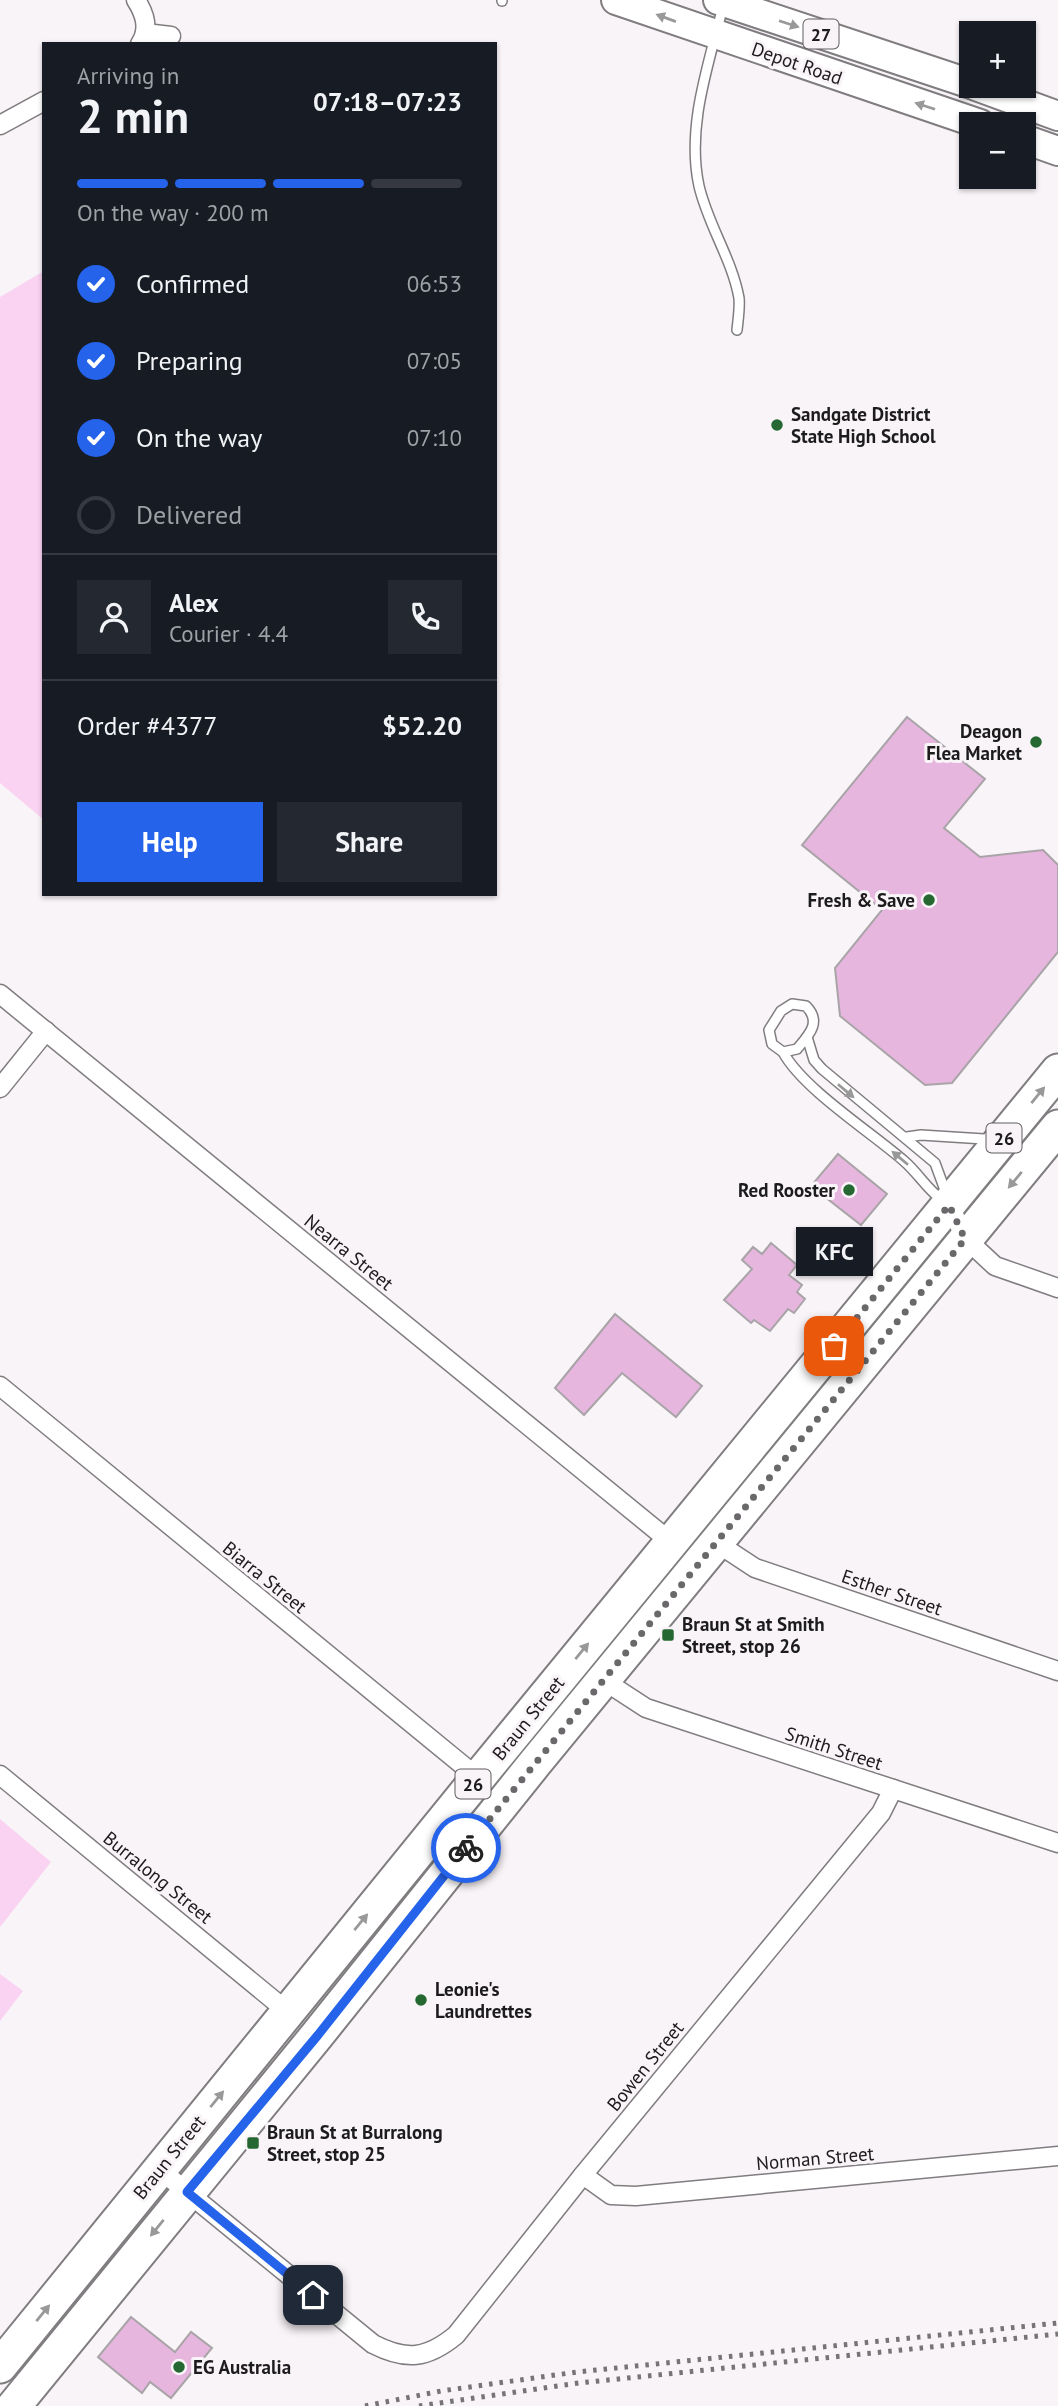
<!DOCTYPE html>
<html lang="en">
<head>
<meta charset="utf-8">
<style>
	body { margin:0; font-family:"PT Sans",sans-serif; background:#242831; color:#f1f3f6; height:100vh; display:flex; flex-direction:column; font-size:26px; white-space:nowrap }
	* { box-sizing:border-box; margin:0 }
	p { font-size:23px; color:#9ea1a6 }
	.icon { flex:none; width:38px; height:38px; fill:none; stroke:currentColor; stroke-width:2; stroke-linecap:round; stroke-linejoin:round }
	.map { position:relative; flex:1; overflow:hidden }
	.sheet { position:absolute; left:42px; top:42px; width:455px; height:854px; display:flex; flex-direction:column; background:#171b24; border-radius:0px; box-shadow:0 2px 5px #0004 }
	.sheet>* { flex:none }
	.fabs { position:absolute; left:959px; top:21px; display:grid; gap:14px }
	.fabs a { display:grid; place-items:center; width:77px; height:77px; border-radius:0px; background:#171b24; box-shadow:0 2px 5px #0004; font-size:35px }
	.pin { position:absolute; display:grid; place-items:center; width:60px; height:60px; color:#fff; margin:-30px; border-radius:14px; box-shadow:0 4px 10px #0006 }
	.courier { position:absolute; display:grid; place-items:center; width:70px; height:70px; margin:-35px; border:5px solid #2563eb; border-radius:50%; background:#fff; color:#222; box-shadow:0 2px 9px #0007 }
	.bubble { position:absolute; height:49px; border-radius:0px; background:#171b24; box-shadow:0 2px 5px #0004; font-size:23px; font-weight:800; line-height:49px; text-align:center }
	.summary em { font-style:normal; font-weight:800 }
	.summary div { display:flex; flex-direction:column-reverse }
	.summary { display:flex; align-items:center; justify-content:space-between; height:119px; padding:0 35px }
	h1 { font-size:46px; font-weight:800; line-height:52px }
	.bar { display:grid; grid-template-columns:repeat(4,1fr); gap:10px 7px; align-content:center; height:84px; padding:0 35px }
	.bar i { height:9px; border-radius:5px; background:#363941 }
	.bar .active { background:#2563eb }
	.bar p { grid-column:span 4 }
	.line { display:flex; align-items:center; gap:18px; padding:0 35px; border-top:2px solid #363941 }
	.line div { flex:1 }
	.round { display:grid; place-items:center; flex:none; width:74px; height:74px; border-radius:0px; background:#242831 }
	ol { padding:0 35px; list-style:none }
	li { display:flex; align-items:center; gap:21px; height:77px }
	li p { margin-inline-start:auto }
	li .icon { padding:7px; border-radius:50%; background:#2563eb; color:#fff; stroke-width:4 }
	li:last-child { color:#9ea1a6 }
	li i { width:38px; height:38px; border:4px solid #363941; border-radius:50% }
	.button { display:flex; gap:14px; margin-top:auto; padding:14px 35px }
	.button a { flex:1; height:80px; border-radius:0px; background:#2563eb; color:#fff; font-size:28px; font-weight:800; line-height:80px; text-align:center }
	.button a+a { background:#242831; color:#f1f3f6 }
	.map>svg:first-child { display:block }
	.green { fill:#fad3f2 }
	.building { fill:#e7b6de; stroke:#a8a4a7; stroke-width:2 }
	.lines { fill:none; stroke-linecap:round; stroke-linejoin:round }
	.lane-casing { stroke:#807d80; stroke-width:12 }
	.street-casing { stroke:#807d80; stroke-width:21 }
	.primary-casing { stroke:#807d80; stroke-width:32 }
	.highway-casing { stroke:#807d80; stroke-width:37 }
	.lane { stroke:#fff; stroke-width:9 }
	.street { stroke:#fff; stroke-width:18 }
	.primary { stroke:#fff; stroke-width:28 }
	.highway { stroke:#fff; stroke-width:33 }
	.rail { stroke:#777477; stroke-width:5; stroke-dasharray:3.5 7; stroke-linecap:butt }
	.oneway { fill:#999 }
	.done { stroke:#6a686a; stroke-width:7; stroke-dasharray:0 12.6 }
	.route { stroke:#2563eb; stroke-width:9 }
	.poi-dot { fill:#266832; stroke:#f9f4f8; stroke-width:2.5 }
	.labels { text-anchor:middle; dominant-baseline:central; stroke-width:6; stroke-linejoin:round; paint-order:stroke }
	.shield { fill:#f9f4f8; stroke:#5f5d5f; stroke-width:2 }
	.shield-label { font-size:18px; font-weight:bold; fill:#1d1c1d }
	.street-label { font-size:19px; fill:#1d1c1d; stroke:#f9f4f8 }
	.poi-label { font-size:19px; font-weight:bold; fill:#1d1c1d; stroke:#f9f4f8; text-anchor:start }
</style>
</head>
<body>
<div class="map">
<svg width="1058" height="2406" viewBox="0 0 1058 2406">
	<rect width="100%" height="100%" fill="#f9f4f8"/>
	<g class="green">
		<path d="M44 271V820L0 783V297Z"/>
		<path d="M0 1819 51 1862 0 1927Z"/>
		<path d="M0 1974 23 1991 0 2021Z"/>
	</g>
	<g class="building">
		<path d="M907 717 985 779 944 828 980 857 1043 850 1058 865V952L952 1083 925 1085 840 1016 835 968 882 910 802 845Z"/>
		<path d="M838 1154 887 1194 861 1225 811 1186Z"/>
		<path d="M771 1243 797 1265 789 1275 802 1285 797 1292 805 1299 794 1313 788 1309 770 1331 754 1320 751 1323 724 1300 752 1269 742 1260 753 1247 762 1254Z"/>
		<path d="M615 1314 702 1386 676 1417 622 1373 584 1415 555 1388Z"/>
		<path d="M131 2317 175 2352 191 2332 212 2348 171 2398 150 2382 142 2393 98 2357Z"/>
	</g>
	<g class="lines">
		<g class="lane-casing">
			<g id="lane">
				<path d="M502 0V1"/>
				<path d="M723 6C709 64 686 126 699 186 708 225 732 259 739 298 740 308 738 320 737 330"/>
				<path d="M792 1004 806 1006C822 1022 809 1035 797 1049L783 1052 772 1044 769 1030 781 1011Z"/>
				<path d="M807 1037 814 1060 822 1069 935 1163 946 1193"/>
				<path d="M783 1052C803 1089 871 1132 904 1161 918 1173 927 1189 942 1200"/>
				<path d="M907 1137 921 1135 984 1139 992 1137"/>
			</g>
		</g>
		<g class="street-casing">
			<g id="street">
				<path d="M136 0C145 14 150 29 140 44"/>
				<path d="M145 33 171 36"/>
				<path d="M0 125 44 101"/>
				<path d="M0 994 672 1543"/>
				<path d="M0 1088 46 1031"/>
				<path d="M949 1205 966 1239 995 1266 1058 1288"/>
				<path d="M0 1386 482 1781"/>
				<path d="M717 1543 755 1568 1058 1671"/>
				<path d="M603 1680 646 1708 1058 1843"/>
				<path d="M0 1775 288 2012"/>
				<path d="M159 2169 373 2344C406 2361 427 2359 456 2335L583 2175 881 1813 893 1789"/>
				<path d="M583 2175 611 2195 636 2196 1058 2156"/>
			</g>
		</g>
		<g class="primary-casing">
			<g id="primary">
				<path d="M616 0 980 124"/>
				<path d="M718 0 971 84"/>
				<path d="M976 86 1058 116"/>
				<path d="M1024 139 1058 151"/>
			</g>
		</g>
		<g class="highway-casing">
			<g id="highway">
				<path d="M0 2366 478 1778 1058 1071"/>
				<path d="M14 2406 318 2034 535 1763 1058 1127"/>
			</g>
		</g>
		<use href="#lane" class="lane"/>
		<use href="#street" class="street"/>
		<use href="#primary" class="primary"/>
		<use href="#highway" class="highway"/>
		<g class="rail">
			<path d="M365 2406 441 2391 577 2372 1058 2323"/>
			<path d="M419 2406 579 2383 1058 2334"/>
		</g>
	</g>
	<defs><path id="oneway-solid" d="M-6-.8H1V-3.2L6.5 0L1 3.2V.8H-6Z" transform="scale(1.75)"/></defs>
	<g class="oneway">
		<use href="#oneway-solid" transform="translate(666 18) rotate(-160)"/>
		<use href="#oneway-solid" transform="translate(789 24) rotate(18)"/>
		<use href="#oneway-solid" transform="translate(925 106) rotate(-162)"/>
		<use href="#oneway-solid" transform="translate(846 1091) rotate(40)"/>
		<use href="#oneway-solid" transform="translate(1038 1095) rotate(-51)"/>
		<use href="#oneway-solid" transform="translate(900 1158) rotate(-140)"/>
		<use href="#oneway-solid" transform="translate(1015 1180) rotate(130)"/>
		<use href="#oneway-solid" transform="translate(582 1651) rotate(-51)"/>
		<use href="#oneway-solid" transform="translate(361 1922) rotate(-51)"/>
		<use href="#oneway-solid" transform="translate(217 2099) rotate(-51)"/>
		<use href="#oneway-solid" transform="translate(157 2228) rotate(129)"/>
		<use href="#oneway-solid" transform="translate(43 2313) rotate(-51)"/>
	</g>
	<g class="lines">
		<path class="done" d="M466 1848 965 1239 949 1205 834 1346"/>
		<path class="route" d="M313 2295 187 2192 318 2035 466 1848"/>
	</g>
	<g class="poi-dot">
		<circle cx="777" cy="425" r="7"/>
		<circle cx="1036" cy="742" r="7"/>
		<circle cx="929" cy="900" r="7"/>
		<circle cx="849" cy="1190" r="7"/>
		<rect x="661" y="1628" width="14" height="14" rx="3.5"/>
		<circle cx="421" cy="2000" r="7"/>
		<rect x="246" y="2136" width="14" height="14" rx="3.5"/>
		<circle cx="179" cy="2367" r="7"/>
	</g>
	<g class="labels">
		<g class="shield">
			<rect x="803.5" y="19.5" width="35" height="29" rx="5"/>
			<rect x="986.5" y="1123.5" width="35" height="29" rx="5"/>
			<rect x="455.5" y="1769.5" width="35" height="29" rx="5"/>
		</g>
		<g class="shield-label">
			<text x="821" y="34">27</text>
			<text x="1004" y="1138">26</text>
			<text x="473" y="1784">26</text>
		</g>
		<g class="street-label">
			<text transform="translate(797 63) rotate(19)">Depot Road</text>
			<text transform="translate(349 1252) rotate(39)">Nearra Street</text>
			<text transform="translate(265 1577) rotate(39)">Biarra Street</text>
			<text transform="translate(892 1592) rotate(19)">Esther Street</text>
			<text transform="translate(528 1718) rotate(-51)">Braun Street</text>
			<text transform="translate(834 1748) rotate(18)">Smith Street</text>
			<text transform="translate(158 1877) rotate(39)">Burralong Street</text>
			<text transform="translate(645 2066) rotate(-51)">Bowen Street</text>
			<text transform="translate(169 2157) rotate(-51)">Braun Street</text>
			<text transform="translate(815 2158) rotate(-5)">Norman Street</text>
		</g>
		<g class="poi-label">
			<text x="791" y="414">Sandgate District<tspan x="791" dy="22">State High School</tspan></text>
			<text x="1022" y="731" text-anchor="end">Deagon<tspan x="1022" dy="22">Flea Market</tspan></text>
			<text x="915" y="900" text-anchor="end">Fresh &amp; Save</text>
			<text x="835" y="1190" text-anchor="end">Red Rooster</text>
			<text x="682" y="1624">Braun St at Smith<tspan x="682" dy="22">Street, stop 26</tspan></text>
			<text x="435" y="1989">Leonie's<tspan x="435" dy="22">Laundrettes</tspan></text>
			<text x="267" y="2132">Braun St at Burralong<tspan x="267" dy="22">Street, stop 25</tspan></text>
			<text x="193" y="2367">EG Australia</text>
		</g>
	</g>
</svg>
<div class="fabs">
<a>+</a>
<a>−</a>
</div>
<div class="pin" style="left:834px;top:1346px;background:#ea580c"><svg class="icon" aria-label="bag" viewBox="0 0 24 24"><path d="M5 8h14l-1 12H6zM9 8a3 3 0 0 1 6 0"/></svg></div>
<div class="pin" style="left:313px;top:2295px;background:#1f2937"><svg class="icon" aria-label="home" viewBox="0 0 24 24"><path d="M3 11l9-7 9 7M6 9v11h12V9"/></svg></div>
<div class="courier" style="left:466px;top:1848px"><svg class="icon" aria-label="bike" viewBox="0 0 24 24"><circle cx="6" cy="16" r="4"/><circle cx="18" cy="16" r="4"/><path d="M6 16l4-8h5l3 8M10 8l3 8H6M13 5h3"/></svg></div>
<div class="bubble" style="left:796px;top:1227px;width:77px">KFC</div>
<section class="sheet">
<div class="summary"><div><h1>2 min</h1><p>Arriving in</p></div><em>07:18–07:23</em></div>
<div class="bar"><i class="active"></i><i class="active"></i><i class="active"></i><i></i><p>On the way · 200 m</p></div>
<ol>
<li><svg class="icon" aria-label="check" viewBox="0 0 24 24"><path d="M5 12l5 5 9-10"/></svg>Confirmed<p>06:53</p></li>
<li><svg class="icon" aria-label="check" viewBox="0 0 24 24"><path d="M5 12l5 5 9-10"/></svg>Preparing<p>07:05</p></li>
<li><svg class="icon" aria-label="check" viewBox="0 0 24 24"><path d="M5 12l5 5 9-10"/></svg>On the way<p>07:10</p></li>
<li><i></i>Delivered</li>
</ol>
<div class="line" style="height:126px"><a class="round"><svg class="icon" aria-label="person" viewBox="0 0 24 24"><circle cx="12" cy="8" r="4"/><path d="M4 21q1-7 8-7t8 7"/></svg></a><div><b>Alex</b><p>Courier · 4.4</p></div><a class="round"><svg class="icon" aria-label="phone" viewBox="0 0 24 24"><path d="M5 4h4l2 5-3 2q2 4 5 5l2-3 5 2v4C11 20 4 13 5 4z"/></svg></a></div>
<div class="line" style="height:91px"><div>Order #4377</div><b>$52.20</b></div>
<div class="button"><a>Help</a><a>Share</a></div>
</section>
</div>
</body>
</html>
